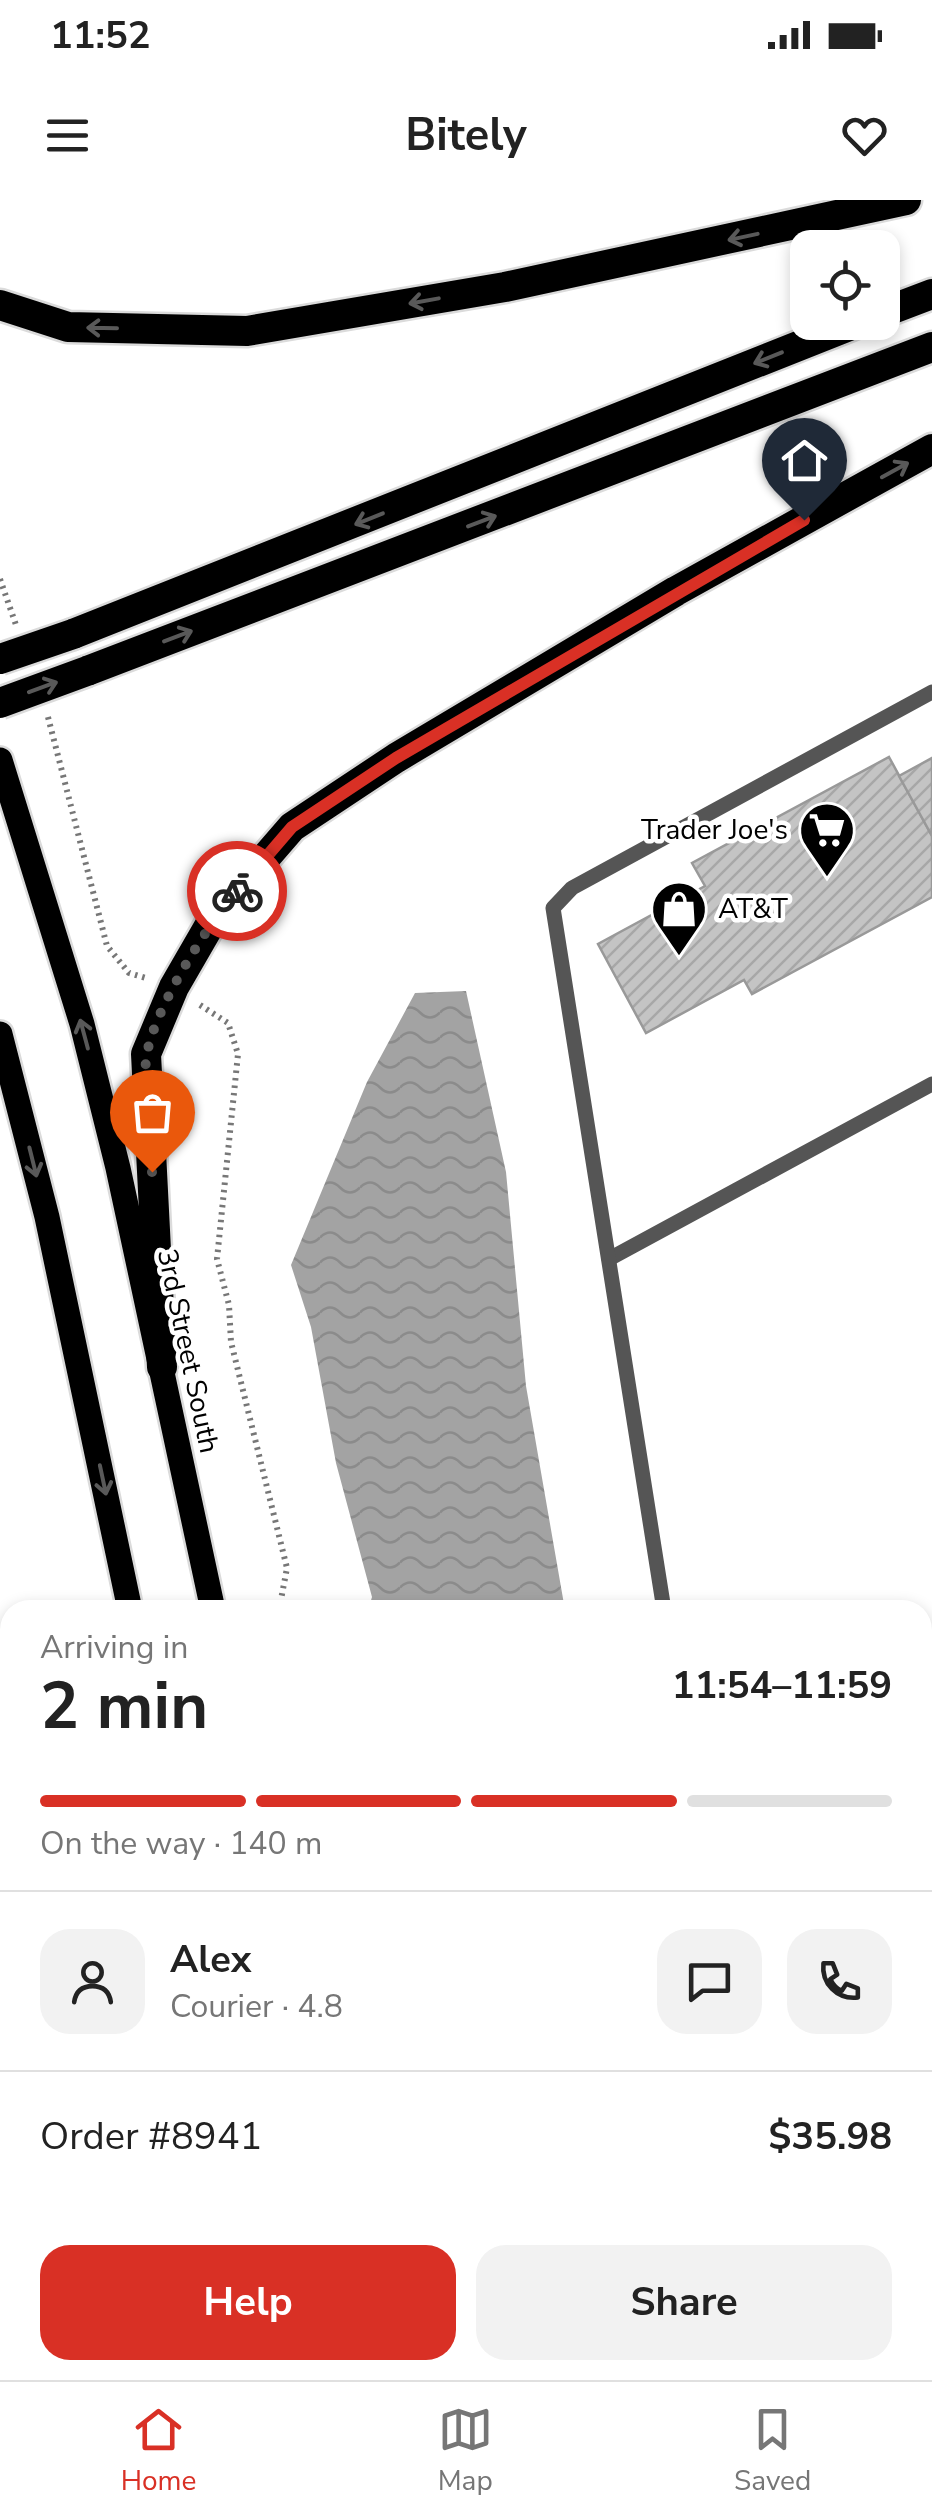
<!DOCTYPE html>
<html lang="en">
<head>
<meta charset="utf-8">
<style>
	body { margin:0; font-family:"Nunito Sans",sans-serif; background:#f2f2f2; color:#222; height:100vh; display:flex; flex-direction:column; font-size:38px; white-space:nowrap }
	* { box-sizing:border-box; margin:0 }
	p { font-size:32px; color:#767676 }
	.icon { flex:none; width:55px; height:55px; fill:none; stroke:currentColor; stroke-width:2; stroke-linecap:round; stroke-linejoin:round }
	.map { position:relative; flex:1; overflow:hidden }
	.drawer { position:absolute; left:0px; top:1400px; width:932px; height:780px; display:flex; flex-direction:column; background:#fff; border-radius:30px 30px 0 0; box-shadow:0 5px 15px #0003 }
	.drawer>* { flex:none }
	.buttons { position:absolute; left:790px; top:30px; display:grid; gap:20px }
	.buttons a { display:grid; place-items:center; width:110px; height:110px; border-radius:20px; background:#fff; box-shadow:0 5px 15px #0003; font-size:50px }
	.pin { position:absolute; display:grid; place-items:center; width:85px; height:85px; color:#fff; margin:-102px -42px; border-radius:50% 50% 50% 0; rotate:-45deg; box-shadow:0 0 10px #0007 }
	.pin .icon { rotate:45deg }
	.courier { position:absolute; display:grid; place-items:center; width:100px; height:100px; margin:-50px; border:8px solid #d93025; border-radius:50%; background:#fff; color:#222; box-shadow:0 2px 12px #0007 }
	.headline em { font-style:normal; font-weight:700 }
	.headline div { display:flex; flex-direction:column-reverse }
	.headline { display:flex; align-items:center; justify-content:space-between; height:170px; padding:0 40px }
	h1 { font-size:65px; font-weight:700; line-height:75px }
	.bar { display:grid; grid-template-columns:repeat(4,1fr); gap:15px 10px; align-content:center; height:120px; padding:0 40px }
	.bar i { height:12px; border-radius:8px; background:#e0e0e0 }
	.bar .current { background:#d93025 }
	.bar p { grid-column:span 4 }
	.line { display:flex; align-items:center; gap:25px; padding:0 40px; border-top:2px solid #e0e0e0 }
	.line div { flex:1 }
	.round { display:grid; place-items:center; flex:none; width:105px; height:105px; border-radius:30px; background:#f2f2f2 }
	.button { display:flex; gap:20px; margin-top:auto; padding:20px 40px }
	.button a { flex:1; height:115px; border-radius:30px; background:#d93025; color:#fff; font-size:40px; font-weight:700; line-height:115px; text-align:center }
	.button a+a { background:#f2f2f2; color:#222 }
	.status { display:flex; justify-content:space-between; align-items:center; height:70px; padding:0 50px; background:#fff; direction:ltr }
	.status svg { height:28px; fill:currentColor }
	header { display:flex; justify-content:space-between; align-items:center; height:130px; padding:0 40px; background:#fff; font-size:45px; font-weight:700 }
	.tab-bar { display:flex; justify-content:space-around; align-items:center; height:140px; border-top:2px solid #e0e0e0; background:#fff; font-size:28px; color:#767676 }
	.tab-bar a { display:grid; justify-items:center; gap:5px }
	.tab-bar .current { color:#d93025 }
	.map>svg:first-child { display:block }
	.water { fill:url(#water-waves) }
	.building { fill:url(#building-hatch); stroke:#999; stroke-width:2.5 }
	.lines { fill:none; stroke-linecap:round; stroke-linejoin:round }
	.primary-casing { stroke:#dbdbdb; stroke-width:30 }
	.motorway-casing { stroke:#dbdbdb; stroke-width:35 }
	.path { stroke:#777; stroke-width:6; stroke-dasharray:2.5 5; stroke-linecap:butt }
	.service { stroke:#555; stroke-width:15 }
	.minor { stroke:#555; stroke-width:20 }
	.primary { stroke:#000; stroke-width:25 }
	.motorway { stroke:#000; stroke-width:30 }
	.motorway-bridge-casing { stroke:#dbdbdb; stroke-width:35; stroke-linecap:butt }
	.motorway-bridge { stroke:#000; stroke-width:30 }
	.oneway { stroke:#595959 }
	.done { stroke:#595959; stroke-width:10; stroke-dasharray:0 18 }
	.route { stroke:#d93025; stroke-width:12 }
	.labels { text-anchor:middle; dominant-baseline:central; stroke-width:9; stroke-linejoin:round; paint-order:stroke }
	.poi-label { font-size:28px; fill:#000; stroke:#fff; text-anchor:end }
	.street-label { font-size:28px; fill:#000; stroke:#fff }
</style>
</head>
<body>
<div class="status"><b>11:52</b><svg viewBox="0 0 49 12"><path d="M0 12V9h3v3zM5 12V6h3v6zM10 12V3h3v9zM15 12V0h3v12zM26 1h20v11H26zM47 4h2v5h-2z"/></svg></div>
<header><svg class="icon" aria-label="menu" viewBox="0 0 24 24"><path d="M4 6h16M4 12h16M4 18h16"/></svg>Bitely<svg class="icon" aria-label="heart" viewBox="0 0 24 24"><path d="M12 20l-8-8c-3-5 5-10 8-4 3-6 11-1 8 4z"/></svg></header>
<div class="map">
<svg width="932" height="2180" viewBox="0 0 932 2180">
	<defs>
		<pattern id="water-waves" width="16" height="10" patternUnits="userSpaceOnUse" patternTransform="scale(2.5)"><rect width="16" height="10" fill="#a3a3a3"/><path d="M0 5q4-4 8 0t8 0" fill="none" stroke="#8b8b8b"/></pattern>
		<pattern id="building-hatch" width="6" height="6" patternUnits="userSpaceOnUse" patternTransform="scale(2.5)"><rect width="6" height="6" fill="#c4c4c4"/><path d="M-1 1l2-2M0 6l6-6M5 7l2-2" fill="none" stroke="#a7a7a7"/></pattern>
	</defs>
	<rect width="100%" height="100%" fill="#fff"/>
	<path class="water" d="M466 791 506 972 526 1186 565 1410H368L372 1397 336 1263 311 1127 291 1065 367 882 415 793Z"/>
	<g class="building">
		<path d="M889 557 932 636V697L752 794 744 780 646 833 598 744 705 686 692 663Z"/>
		<path d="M932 558V636L899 576Z"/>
		<path d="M932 1529V1964L928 1966 922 1955V1534Z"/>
		<path d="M932 2153V2180H884L902 2170H922V2159Z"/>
		<path d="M543 2170H580L581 2171 564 2180H549Z"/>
	</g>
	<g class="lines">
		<g class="primary-casing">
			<g id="primary">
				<path d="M0 560 82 824 118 968 213 1410"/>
				<path d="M0 834 47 1017 130 1410"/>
				<path d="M291 2170 293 2180"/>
				<path d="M372 2170 374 2180"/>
			</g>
		</g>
		<g class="motorway-casing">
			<g id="motorway">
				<path d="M0 105 68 127 247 131 505 87 906 0"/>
				<path d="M882 113 932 94"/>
				<path d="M73 434 859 122"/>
				<path d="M87 471 932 147"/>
				<path d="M162 1167 146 854 174 787 215 716 292 627 396 558 676 391 932 249"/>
			</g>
		</g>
		<g class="path">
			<path d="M0 379 16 425"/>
			<path d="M48 517 107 746 129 773 149 779"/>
			<path d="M200 805 228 823 238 854 217 1059 229 1105 231 1142 287 1368 279 1410"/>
		</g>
		<g class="service">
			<path d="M609 1059 932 884"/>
			<path d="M664 1410 553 708 572 688 932 492"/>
			<path d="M922 1490 932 1485"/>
			<path d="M922 1989 932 1983"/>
			<path d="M922 2099 932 2094"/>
			<path d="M701 2170 706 2180"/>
			<path d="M497 2180 511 2170"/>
			<path d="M803 2180 817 2170"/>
		</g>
		<g class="minor">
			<path d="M0 1578 10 1573"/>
			<path d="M0 1948 10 1943"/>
		</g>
		<use href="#primary" class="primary"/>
		<use href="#motorway" class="motorway"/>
		<g class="motorway-bridge-casing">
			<g id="motorway-bridge">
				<path d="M0 459 73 434"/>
				<path d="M0 503 87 471"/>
			</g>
		</g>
		<use href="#motorway-bridge" class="motorway-bridge"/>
	</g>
	<defs><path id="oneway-shaft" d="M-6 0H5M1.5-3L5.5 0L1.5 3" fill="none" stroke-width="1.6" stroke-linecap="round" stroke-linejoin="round" transform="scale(2.5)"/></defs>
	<g class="oneway">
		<use href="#oneway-shaft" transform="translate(743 37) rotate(168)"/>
		<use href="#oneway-shaft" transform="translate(424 101) rotate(170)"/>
		<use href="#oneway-shaft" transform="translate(102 128) rotate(-179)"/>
		<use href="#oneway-shaft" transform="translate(768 158) rotate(158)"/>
		<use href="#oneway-shaft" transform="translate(895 270) rotate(-29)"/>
		<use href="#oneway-shaft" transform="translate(369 319) rotate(158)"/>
		<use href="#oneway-shaft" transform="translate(482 321) rotate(-21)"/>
		<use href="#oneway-shaft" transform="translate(178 436) rotate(-21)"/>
		<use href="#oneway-shaft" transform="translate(43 487) rotate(-20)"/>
		<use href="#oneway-shaft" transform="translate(84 834) rotate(-105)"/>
		<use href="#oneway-shaft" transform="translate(33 962) rotate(76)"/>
		<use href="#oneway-shaft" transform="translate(103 1280) rotate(78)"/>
	</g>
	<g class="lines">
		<path class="done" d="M152 972C151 938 141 887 147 854 154 810 207 725 237 691"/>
		<path class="route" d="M237 691 292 627 396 558 804 320"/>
	</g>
	<defs>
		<g id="supermarket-pin" transform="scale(2.875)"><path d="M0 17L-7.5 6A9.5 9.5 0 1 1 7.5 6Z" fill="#000" stroke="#fff"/><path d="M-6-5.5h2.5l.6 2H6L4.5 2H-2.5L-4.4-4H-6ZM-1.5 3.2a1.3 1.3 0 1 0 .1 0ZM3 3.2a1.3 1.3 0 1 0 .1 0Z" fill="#fff"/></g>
		<g id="shop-pin" transform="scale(2.875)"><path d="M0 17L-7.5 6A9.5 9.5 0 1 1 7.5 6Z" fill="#000" stroke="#fff"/><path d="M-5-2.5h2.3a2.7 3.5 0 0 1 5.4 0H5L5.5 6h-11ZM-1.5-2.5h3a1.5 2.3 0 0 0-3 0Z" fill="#fff"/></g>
	</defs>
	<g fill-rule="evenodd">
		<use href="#supermarket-pin" x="827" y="630"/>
		<use href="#shop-pin" x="679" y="709"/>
	</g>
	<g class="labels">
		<g class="poi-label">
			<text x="788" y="630">Trader Joe's</text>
			<text x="718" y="709" text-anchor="start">AT&amp;T</text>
		</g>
		<g class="street-label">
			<text transform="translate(188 1151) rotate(78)">3rd Street South</text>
		</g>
	</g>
</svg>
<div class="buttons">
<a><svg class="icon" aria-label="locate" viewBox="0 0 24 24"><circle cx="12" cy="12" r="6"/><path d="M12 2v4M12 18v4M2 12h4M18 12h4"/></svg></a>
</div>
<div class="pin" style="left:152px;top:972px;background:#ea580c"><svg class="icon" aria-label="bag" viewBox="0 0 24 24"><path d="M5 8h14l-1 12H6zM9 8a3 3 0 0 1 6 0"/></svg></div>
<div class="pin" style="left:804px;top:320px;background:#1f2937"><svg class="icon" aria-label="home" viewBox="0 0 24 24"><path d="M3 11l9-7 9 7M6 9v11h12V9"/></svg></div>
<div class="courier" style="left:237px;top:691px"><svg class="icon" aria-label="bike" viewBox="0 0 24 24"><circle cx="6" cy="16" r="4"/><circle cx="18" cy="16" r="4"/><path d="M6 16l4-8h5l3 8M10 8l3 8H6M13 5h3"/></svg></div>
<section class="drawer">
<div class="headline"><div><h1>2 min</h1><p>Arriving in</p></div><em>11:54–11:59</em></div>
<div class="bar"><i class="current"></i><i class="current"></i><i class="current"></i><i></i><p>On the way · 140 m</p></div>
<div class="line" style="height:180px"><a class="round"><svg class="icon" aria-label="person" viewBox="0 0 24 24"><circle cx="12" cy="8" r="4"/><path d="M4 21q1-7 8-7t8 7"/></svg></a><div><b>Alex</b><p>Courier · 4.8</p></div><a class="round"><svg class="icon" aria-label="chat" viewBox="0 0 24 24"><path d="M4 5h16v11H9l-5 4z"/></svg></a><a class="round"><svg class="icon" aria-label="phone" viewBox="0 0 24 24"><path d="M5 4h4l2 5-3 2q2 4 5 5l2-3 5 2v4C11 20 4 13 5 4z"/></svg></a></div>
<div class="line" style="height:130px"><div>Order #8941</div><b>$35.98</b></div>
<div class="button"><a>Help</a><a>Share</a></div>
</section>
</div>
<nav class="tab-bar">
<a class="current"><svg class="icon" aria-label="home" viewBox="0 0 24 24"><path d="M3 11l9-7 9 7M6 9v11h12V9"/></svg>Home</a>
<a><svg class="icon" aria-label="map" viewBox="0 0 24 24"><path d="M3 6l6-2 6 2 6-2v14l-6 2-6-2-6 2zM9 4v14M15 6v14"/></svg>Map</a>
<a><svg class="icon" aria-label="saved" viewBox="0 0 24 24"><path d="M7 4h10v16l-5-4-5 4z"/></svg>Saved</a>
</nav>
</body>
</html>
